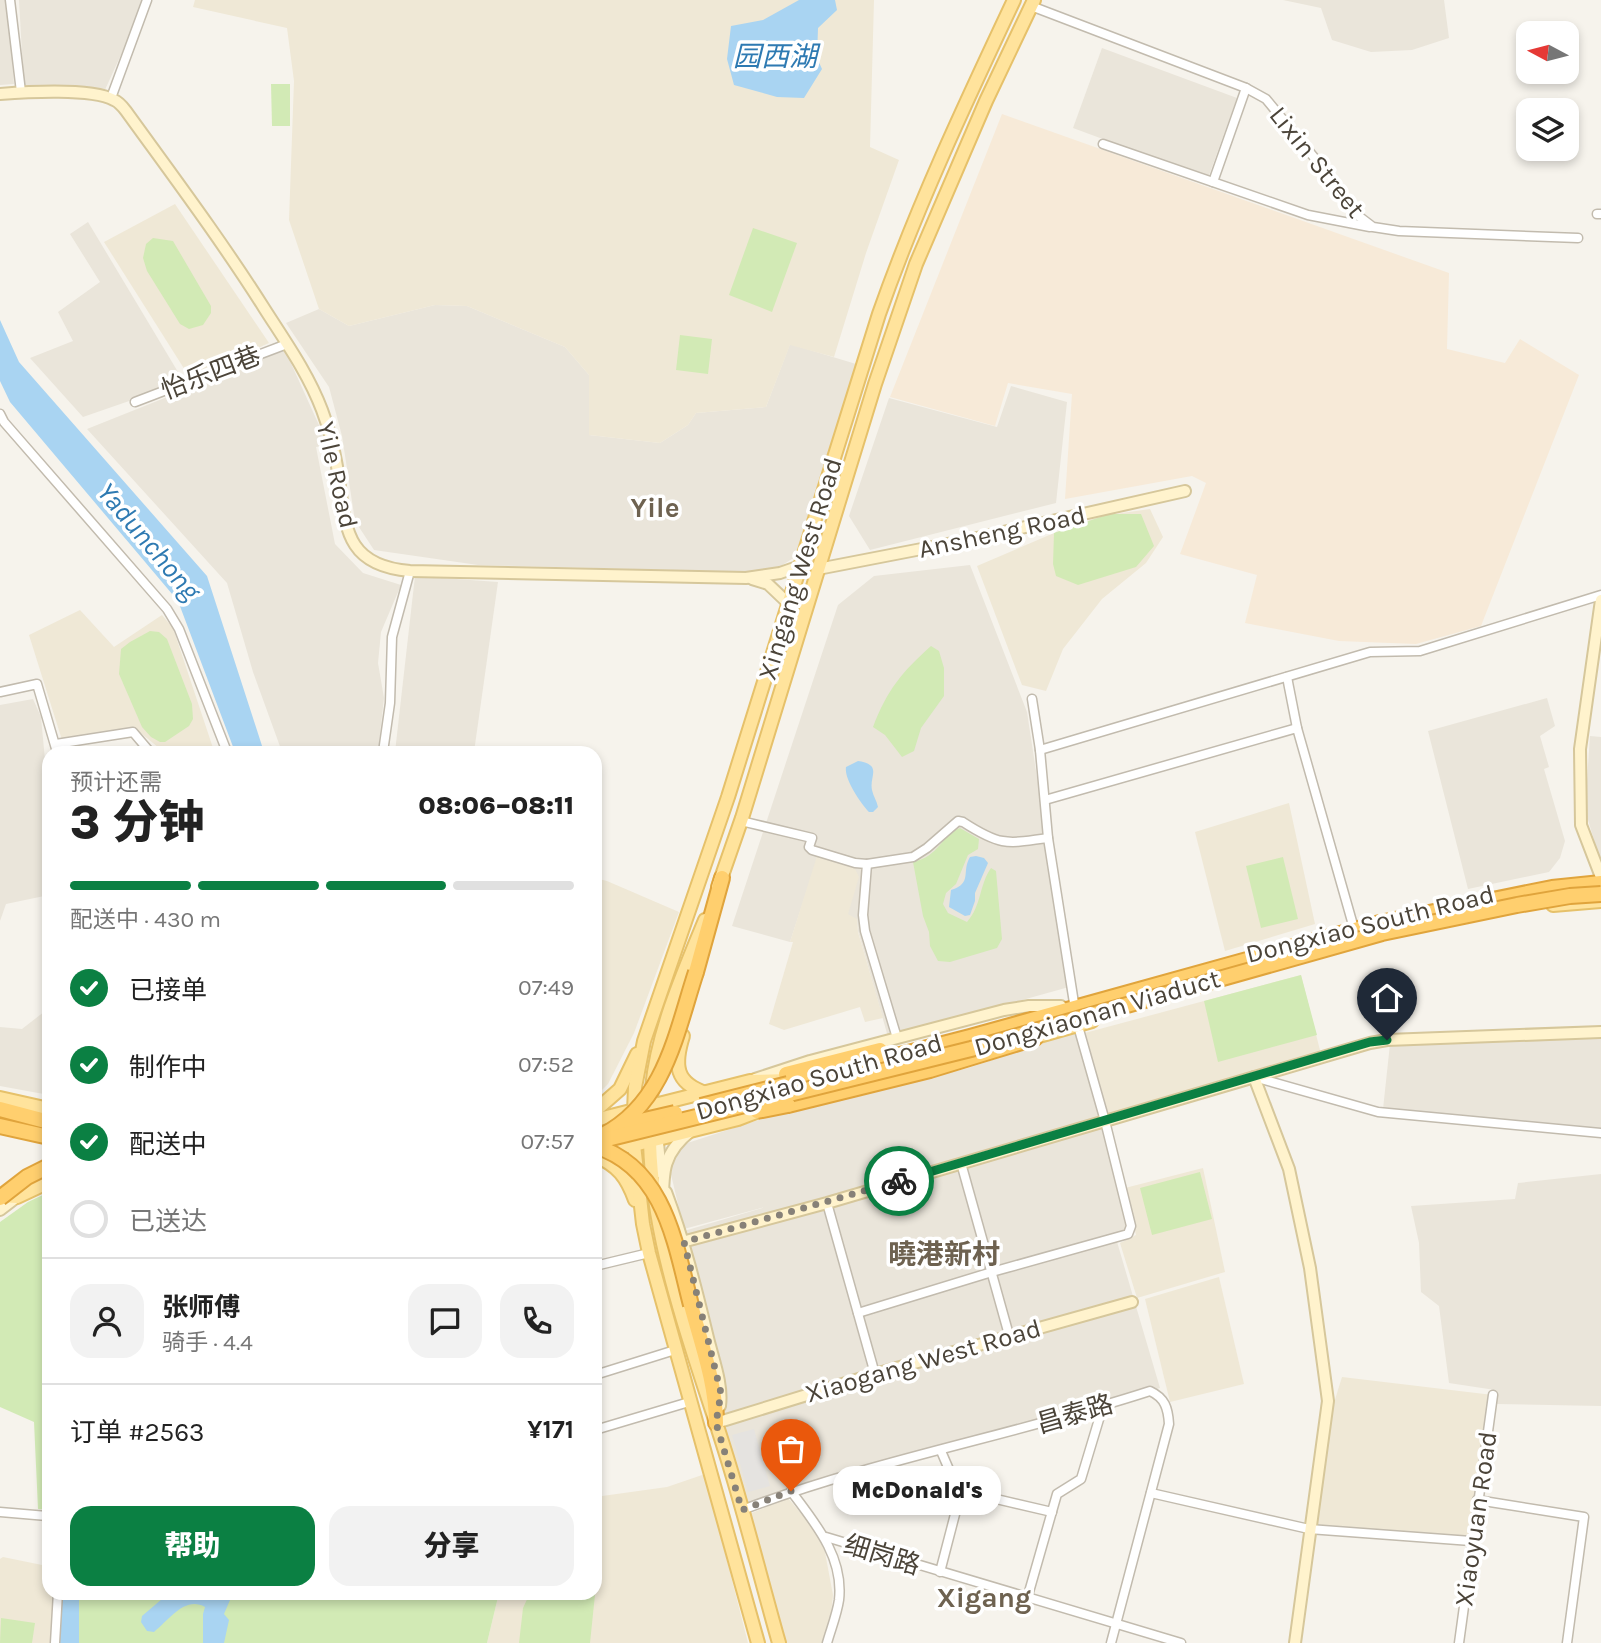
<!DOCTYPE html>
<html lang="zh">
<head>
<meta charset="utf-8">
<style>
	body { margin:0; font-family:Karla,"Noto Sans SC",sans-serif; background:#f2f2f2; color:#222; height:100vh; display:flex; flex-direction:column; font-size:26px; white-space:nowrap }
	* { box-sizing:border-box; margin:0 }
	p { font-size:23px; color:#767676 }
	.icon { flex:none; width:38px; height:38px; fill:none; stroke:currentColor; stroke-width:2; stroke-linecap:round; stroke-linejoin:round }
	.map { position:relative; flex:1; overflow:hidden }
	.panel { position:absolute; left:42px; top:746px; width:560px; height:854px; display:flex; flex-direction:column; background:#fff; border-radius:21px; box-shadow:0 4px 10px #0003 }
	.panel>* { flex:none }
	.needle { width:46px; rotate:277deg }
	.buttons { position:absolute; left:1516px; top:21px; display:grid; gap:14px }
	.buttons a { display:grid; place-items:center; width:63px; height:63px; border-radius:14px; background:#fff; box-shadow:0 4px 10px #0003; font-size:35px }
	.pin { position:absolute; display:grid; place-items:center; width:60px; height:60px; color:#fff; margin:-72px -30px; border-radius:50% 50% 50% 0; rotate:-45deg; box-shadow:0 0 7px #0007 }
	.pin .icon { rotate:45deg }
	.courier { position:absolute; display:grid; place-items:center; width:70px; height:70px; margin:-35px; border:5px solid #0b8043; border-radius:50%; background:#fff; color:#222; box-shadow:0 2px 9px #0007 }
	.bubble { position:absolute; height:49px; border-radius:21px; background:#fff; box-shadow:0 4px 10px #0003; font-size:23px; font-weight:800; line-height:49px; text-align:center }
	.headline em { font-style:normal; font-weight:800 }
	.headline div { display:flex; flex-direction:column-reverse }
	.headline { display:flex; align-items:center; justify-content:space-between; height:119px; padding:0 28px }
	h1 { font-size:46px; font-weight:800; line-height:52px }
	.bar { display:grid; grid-template-columns:repeat(4,1fr); gap:10px 7px; align-content:center; height:84px; padding:0 28px }
	.bar i { height:9px; border-radius:5px; background:#e0e0e0 }
	.bar .current { background:#0b8043 }
	.bar p { grid-column:span 4 }
	.line { display:flex; align-items:center; gap:18px; padding:0 28px; border-top:2px solid #e0e0e0 }
	.line div { flex:1 }
	.round { display:grid; place-items:center; flex:none; width:74px; height:74px; border-radius:21px; background:#f2f2f2 }
	ol { padding:0 28px; list-style:none }
	li { display:flex; align-items:center; gap:21px; height:77px }
	li p { margin-inline-start:auto }
	li .icon { padding:7px; border-radius:50%; background:#0b8043; color:#fff; stroke-width:4 }
	li:last-child { color:#767676 }
	li i { width:38px; height:38px; border:4px solid #e0e0e0; border-radius:50% }
	.primary-button { display:flex; gap:14px; margin-top:auto; padding:14px 28px }
	.primary-button a { flex:1; height:80px; border-radius:21px; background:#0b8043; color:#fff; font-size:28px; font-weight:800; line-height:80px; text-align:center }
	.primary-button a+a { background:#f2f2f2; color:#222 }
	.map>svg:first-child { display:block }
	.residential { fill:#eae5da }
	.commercial { fill:#f7ead8 }
	.education { fill:#efe8d6 }
	.green { fill:#d2eab5 }
	.parking { fill:#e5e3e0 }
	.water { fill:#a9d4f2 }
	.lines { fill:none; stroke-linecap:round; stroke-linejoin:round }
	.street-casing { stroke:#c2bbae; stroke-width:11 }
	.secondary-casing { stroke:#d6c79b; stroke-width:14 }
	.primary-casing { stroke:#e6c16a; stroke-width:16 }
	.highway-casing { stroke:#e0a43c; stroke-width:18 }
	.street { stroke:#fff; stroke-width:8 }
	.secondary { stroke:#fff3cd; stroke-width:10 }
	.primary { stroke:#ffe39c; stroke-width:12 }
	.highway { stroke:#ffcf6e; stroke-width:14 }
	.highway-bridge-casing { stroke:#e0a43c; stroke-width:18; stroke-linecap:butt }
	.highway-bridge { stroke:#ffcf6e; stroke-width:14 }
	.done { stroke:#878178; stroke-width:7; stroke-dasharray:0 12.6 }
	.route { stroke:#0b8043; stroke-width:9 }
	.labels { text-anchor:middle; dominant-baseline:central; stroke-width:7; stroke-linejoin:round; paint-order:stroke }
	.street-label { font-size:26px; fill:#4b4439; stroke:#fff }
	.water-label { font-size:28px; font-style:italic; fill:#2e7ab2; stroke:#fff }
	.neighbourhood-label { font-size:28px; font-weight:bold; fill:#6e6250; stroke:#fff }
</style>
</head>
<body>
<div class="map">
<svg width="1601" height="1643" viewBox="0 0 1601 1643">
	<rect width="100%" height="100%" fill="#f6f3ec"/>
	<g class="residential">
		<path d="M0 0H7L14 84 0 85Z"/>
		<path d="M19 0H145V2L104 92 24 89Z"/>
		<path d="M1283 0H1444L1449 38 1412 50 1371 52 1332 40 1321 8Z"/>
		<path d="M1102 48 1237 98 1208 178 1073 128Z"/>
		<path d="M88 222 184 382 83 417 30 358 73 341 58 312 100 282 70 234Z"/>
		<path d="M435 305 467 306 565 347 589 375V435L660 443 688 425 696 413 766 407 790 344 856 364 795 557 773 571 752 572 478 565 374 550 355 521 342 436 329 387 286 323 319 309 349 326Z"/>
		<path d="M285 350 328 445 316 447 335 544 363 573 401 585 381 632 378 663 384 698 378 752H282L253 672 227 583 87 429Z"/>
		<path d="M1011 386 1067 402 1056 503 870 550 849 516 889 398 997 427Z"/>
		<path d="M970 565 1027 712 1069 987 888 1037 858 931 857 920 847 914 818 856 790 942 732 926 838 605 874 576Z"/>
		<path d="M415 576 498 582 474 752H395Z"/>
		<path d="M1547 698 1555 726 1540 736 1549 767 1544 769 1565 841 1560 858 1549 872 1468 889 1428 731Z"/>
		<path d="M33 699 41 717 49 803V895L6 904 0 921V705Z"/>
		<path d="M1590 736 1601 737V863L1585 810Z"/>
		<path d="M49 1008V1095L0 1086V1027L22 1029Z"/>
		<path d="M1077 1030 1105 1121 1128 1229 1115 1235 1160 1388 1118 1401 791 1491 742 1510 716 1423 684 1231 769 1206 684 1229 668 1162 675 1147 765 1118 968 1068 999 1058 1037 1041Z"/>
		<path d="M1601 1036V1130L1383 1109 1390 1044Z"/>
		<path d="M1601 1174V1406L1497 1404 1495 1390 1449 1383 1439 1306 1421 1292 1419 1243 1411 1206 1515 1199 1518 1183Z"/>
	</g>
	<path class="commercial" d="M1002 114 1449 273 1447 349 1505 363 1520 339 1579 375 1481 626 1416 644 1339 641 1245 623 1257 575 1180 554 1206 483 1192 476 1065 499 1072 394 1008 383 995 426 890 397Z"/>
	<g class="education">
		<path d="M195 0H874L870 147 899 160 866 253 834 357 790 345 766 407 696 413 688 425 660 443 589 435V375L565 347 467 306 435 305 349 326 319 309 289 220 294 81 287 28 193 7Z"/>
		<path d="M175 204 269 343 190 378 104 242Z"/>
		<path d="M1150 509 1163 537 1146 563 1102 599 1063 649 1046 691 1022 685 977 566 1054 533 1101 516Z"/>
		<path d="M80 610 114 647 162 615 173 628 213 748 193 752H164L137 730 62 740 29 635Z"/>
		<path d="M1289 803 1315 924 1225 951 1195 832Z"/>
		<path d="M817 856 854 867 859 877 848 914 857 919 858 932 883 1018 865 1022 860 1007 784 1030 769 1024 793 942H790Z"/>
		<path d="M595 878 607 881 679 912 634 1033 608 1084 595 1097Z"/>
		<path d="M1301 975 1322 1058 1105 1121 1081 1034Z"/>
		<path d="M1203 1168 1225 1272 1137 1298 1120 1243 1136 1235 1125 1188Z"/>
		<path d="M1219 1277 1244 1384 1170 1402 1145 1299Z"/>
		<path d="M1342 1377 1493 1395 1471 1541 1310 1529 1333 1406Z"/>
		<path d="M705 1474 748 1643H487L499 1593 595 1592V1497L667 1487Z"/>
		<path d="M788 1498 815 1530 824 1547 833 1595 831 1614 823 1643H782L747 1515Z"/>
		<path d="M3 1557 47 1566 44 1585 49 1587V1592L55 1593 53 1643H0V1559Z"/>
	</g>
	<g class="green">
		<path d="M290 84V126H272L271 84Z"/>
		<path d="M753 228 797 243 772 312 729 295Z"/>
		<path d="M153 238 173 241 211 306V313L203 325 189 329 180 324 147 271 143 258 146 244Z"/>
		<path d="M680 335 712 339 708 374 676 370Z"/>
		<path d="M1109 514H1141L1154 546 1136 567 1078 585 1056 576 1053 564 1054 533Z"/>
		<path d="M150 631 159 632 167 639 192 704 193 719 189 726 165 742H160L151 737 142 727 119 674 121 649 130 642Z"/>
		<path d="M931 646 939 651 944 668V696L921 728 914 751 902 757 885 735 873 727C887 690 902 672 931 646Z"/>
		<path d="M960 828 979 839 978 849 968 855 956 884 946 893 943 904 948 913 967 922C982 905 979 885 991 868L996 871 1002 939 997 948 950 962 938 961 930 946 929 932 923 916 913 862C939 857 942 834 960 828Z"/>
		<path d="M1283 857 1298 919 1261 928 1246 866Z"/>
		<path d="M1301 975 1317 1035 1218 1062 1204 1001Z"/>
		<path d="M1200 1172 1212 1219 1152 1235 1140 1188Z"/>
		<path d="M49 1192V1510L38 1509 34 1422 0 1407V1222L28 1202Z"/>
		<path d="M596 1585 590 1643H519L523 1608 530 1593 595 1592Z"/>
		<path d="M79 1593H499L487 1643H79Z"/>
		<path d="M1 1618 35 1623 32 1643H0Z"/>
	</g>
	<path class="parking" d="M754 1429 770 1486 748 1492 732 1435Z"/>
	<g class="water">
		<path d="M799 0H835L837 10 818 28 817 58 822 69 804 98 777 97 734 85 727 59 731 26 763 20Z"/>
		<path d="M0 320 19 362 207 576 264 752H235L178 601 10 402 0 381Z"/>
		<path d="M858 761C883 765 869 776 872 790 873 796 877 801 878 807L873 812H869C860 802 844 779 846 767Z"/>
		<path d="M976 856 984 858 988 863 975 893V901L970 915 965 916 949 907 951 890C973 883 961 872 970 857Z"/>
		<path d="M60 1593H79V1643H57Z"/>
		<path d="M163 1593H233L224 1614 229 1620 224 1643H203V1614L205 1607C185 1596 170 1619 154 1632L147 1631 141 1622 142 1616 162 1599Z"/>
	</g>
	<g class="lines">
		<g class="street-casing">
			<g id="street">
				<path d="M10 0 21 92"/>
				<path d="M1031 6 1246 88 1266 99 1336 184 1352 211 1373 227 1399 231 1578 238"/>
				<path d="M111 98 147 0"/>
				<path d="M1103 144 1308 215 1370 227"/>
				<path d="M1213 182 1246 88"/>
				<path d="M1597 214H1601"/>
				<path d="M135 402 287 344"/>
				<path d="M0 414 4 422 167 609 179 629 227 752"/>
				<path d="M1287 677 1297 728"/>
				<path d="M0 692 37 684 57 752"/>
				<path d="M1032 699 1040 750 1048 838 1074 1003"/>
				<path d="M56 744 133 732 150 752"/>
				<path d="M1040 750 1370 652 1420 651 1601 595"/>
				<path d="M383 752 390 703 392 637 410 571"/>
				<path d="M1045 800 1297 728 1353 925"/>
				<path d="M741 821 812 838 809 847 812 850 855 863 867 864 863 915 865 931 897 1038"/>
				<path d="M867 864 913 857 927 848 958 821 963 822C1000 846 1006 844 1048 838"/>
				<path d="M1254 1077 1378 1112 1601 1133"/>
				<path d="M961 1163 1009 1335"/>
				<path d="M827 1203 875 1374"/>
				<path d="M595 1266 649 1253"/>
				<path d="M858 1313 992 1272 1128 1234 1131 1226 1105 1121 1078 1026"/>
				<path d="M595 1375 675 1350"/>
				<path d="M595 1430 689 1402"/>
				<path d="M958 1490 1052 1512"/>
				<path d="M791 1491C815 1523 844 1557 839 1600 837 1614 831 1629 827 1643"/>
				<path d="M1151 1493 1309 1529 1471 1541"/>
				<path d="M1477 1500 1584 1517 1567 1643"/>
				<path d="M742 1510C874 1460 1015 1435 1150 1391 1165 1398 1168 1408 1169 1424L1111 1643"/>
				<path d="M0 1512 47 1516 49 1521"/>
				<path d="M826 1537 1181 1643"/>
				<path d="M940 1572 960 1495 941 1451"/>
				<path d="M1027 1599 1057 1494 1081 1479 1103 1406"/>
				<path d="M55 1643 58 1592"/>
				<path d="M1459 1643 1493 1395"/>
			</g>
		</g>
		<g class="secondary-casing">
			<g id="secondary">
				<path d="M0 94C26 92 92 88 114 100 119 102 123 107 126 111 173 176 221 240 264 308 285 341 308 373 322 410 328 426 333 444 336 461 347 517 337 565 410 571L746 578 780 573 800 566"/>
				<path d="M818 569 968 540 1185 491"/>
				<path d="M752 579 768 584 788 603"/>
				<path d="M1601 600 1580 749 1581 825 1601 877"/>
				<path d="M1254 1077 1289 1169 1310 1268 1328 1401 1295 1643"/>
				<path d="M755 1079 810 1061 1004 1010 1029 1006H1061"/>
				<path d="M657 1133 661 1173"/>
				<path d="M666 1192C684 1240 696 1288 708 1338 713 1359 723 1384 720 1406"/>
				<path d="M0 1210 17 1197"/>
				<path d="M663 1210C663 1175 661 1154 691 1131"/>
				<path d="M671 1245 827 1203 1370 1043 1387 1040 1601 1032"/>
				<path d="M716 1423 875 1374 1132 1302"/>
			</g>
		</g>
		<g class="primary-casing">
			<g id="primary">
				<path d="M718 887 742 818 875 384 916 264 986 101 1034 0"/>
				<path d="M1553 905 1601 901"/>
				<path d="M705 920C683 973 658 1030 652 1087 638 1217 692 1342 729 1464 747 1523 762 1583 779 1643"/>
				<path d="M683 1036C674 1065 675 1083 706 1093"/>
				<path d="M1025 1040 1092 1021"/>
				<path d="M0 1098 49 1109"/>
				<path d="M595 1111 620 1089 637 1054"/>
				<path d="M595 1120 750 1081 789 1080"/>
				<path d="M602 1150 634 1145 738 1119 764 1109"/>
				<path d="M595 1156C618 1165 627 1178 635 1200"/>
				<path d="M0 1196 17 1197 49 1182"/>
				<path d="M758 1643 649 1253 643 1224 633 1136 635 1087 644 1041 728 797 879 314C917 206 965 104 1014 0"/>
			</g>
		</g>
		<g class="highway-casing">
			<g id="highway">
				<path d="M696 972 722 878"/>
				<path d="M786 1074 880 1050"/>
				<path d="M788 1084 970 1037 1380 923 1552 888 1601 883"/>
				<path d="M788 1105 930 1070 1035 1038"/>
				<path d="M0 1109 49 1122"/>
				<path d="M0 1126 49 1137"/>
				<path d="M691 1305C701 1343 716 1383 716 1423"/>
			</g>
		</g>
		<use href="#street" class="street"/>
		<use href="#secondary" class="secondary"/>
		<use href="#primary" class="primary"/>
		<use href="#highway" class="highway"/>
		<g class="highway-bridge-casing">
			<g id="highway-bridge">
				<path d="M701 1106 788 1084"/>
				<path d="M757 1111 788 1105"/>
				<path d="M623 1125 675 1113"/>
				<path d="M603 1135C665 1103 676 1033 696 972"/>
				<path d="M595 1142 971 1049 1382 933 1517 905 1570 896 1601 894"/>
				<path d="M595 1146C665 1168 675 1243 691 1305"/>
				<path d="M0 1198 27 1177 49 1166"/>
			</g>
		</g>
		<use href="#highway-bridge" class="highway-bridge"/>
	</g>
	<g class="lines">
		<path class="done" d="M791 1491 742 1510 716 1423 721 1393 684 1242 899 1181"/>
		<path class="route" d="M899 1181 1370 1042 1387 1040"/>
	</g>
	<g class="labels">
		<g class="street-label">
			<text transform="translate(1317 162) rotate(51)">Lixin Street</text>
			<text transform="translate(211 373) rotate(-21)">怡乐四巷</text>
			<text transform="translate(337 475) rotate(77)">Yile Road</text>
			<text transform="translate(1002 532) rotate(-12)">Ansheng Road</text>
			<text transform="translate(800 569) rotate(-73)">Xingang West Road</text>
			<text transform="translate(1370 924) rotate(-14)">Dongxiao South Road</text>
			<text transform="translate(1097 1013) rotate(-16)">Dongxiaonan Viaduct</text>
			<text transform="translate(819 1077) rotate(-16)">Dongxiao South Road</text>
			<text transform="translate(923 1361) rotate(-16)">Xiaogang West Road</text>
			<text transform="translate(1075 1414) rotate(-16)">昌泰路</text>
			<text transform="translate(1476 1519) rotate(-82)">Xiaoyuan Road</text>
			<text transform="translate(882 1555) rotate(17)">细岗路</text>
		</g>
		<g class="water-label">
			<text x="775" y="56">园西湖</text>
			<text transform="translate(149 541) rotate(50)">Yadunchong</text>
		</g>
		<g class="neighbourhood-label">
			<text x="655" y="507">Yile</text>
			<text x="944" y="1254">曉港新村</text>
			<text x="984" y="1597">Xigang</text>
		</g>
	</g>
</svg>
<div class="buttons">
<a><svg class="needle" viewBox="-14 -14 28 28"><path d="M0-13l5 13h-10z" fill="#e53935"/><path d="M0 13l5-13h-10z" fill="#767676"/></svg></a>
<a><svg class="icon" aria-label="layers" viewBox="0 0 24 24"><path d="M12 4l9 5-9 5-9-5zM3 14l9 5 9-5"/></svg></a>
</div>
<div class="pin" style="left:791px;top:1491px;background:#ea580c"><svg class="icon" aria-label="bag" viewBox="0 0 24 24"><path d="M5 8h14l-1 12H6zM9 8a3 3 0 0 1 6 0"/></svg></div>
<div class="pin" style="left:1387px;top:1040px;background:#1f2937"><svg class="icon" aria-label="home" viewBox="0 0 24 24"><path d="M3 11l9-7 9 7M6 9v11h12V9"/></svg></div>
<div class="courier" style="left:899px;top:1181px"><svg class="icon" aria-label="bike" viewBox="0 0 24 24"><circle cx="6" cy="16" r="4"/><circle cx="18" cy="16" r="4"/><path d="M6 16l4-8h5l3 8M10 8l3 8H6M13 5h3"/></svg></div>
<div class="bubble" style="left:833px;top:1466px;width:168px">McDonald's</div>
<section class="panel">
<div class="headline"><div><h1>3 分钟</h1><p>预计还需</p></div><em>08:06–08:11</em></div>
<div class="bar"><i class="current"></i><i class="current"></i><i class="current"></i><i></i><p>配送中 · 430 m</p></div>
<ol>
<li><svg class="icon" aria-label="check" viewBox="0 0 24 24"><path d="M5 12l5 5 9-10"/></svg>已接单<p>07:49</p></li>
<li><svg class="icon" aria-label="check" viewBox="0 0 24 24"><path d="M5 12l5 5 9-10"/></svg>制作中<p>07:52</p></li>
<li><svg class="icon" aria-label="check" viewBox="0 0 24 24"><path d="M5 12l5 5 9-10"/></svg>配送中<p>07:57</p></li>
<li><i></i>已送达</li>
</ol>
<div class="line" style="height:126px"><a class="round"><svg class="icon" aria-label="person" viewBox="0 0 24 24"><circle cx="12" cy="8" r="4"/><path d="M4 21q1-7 8-7t8 7"/></svg></a><div><b>张师傅</b><p>骑手 · 4.4</p></div><a class="round"><svg class="icon" aria-label="chat" viewBox="0 0 24 24"><path d="M4 5h16v11H9l-5 4z"/></svg></a><a class="round"><svg class="icon" aria-label="phone" viewBox="0 0 24 24"><path d="M5 4h4l2 5-3 2q2 4 5 5l2-3 5 2v4C11 20 4 13 5 4z"/></svg></a></div>
<div class="line" style="height:91px"><div>订单 #2563</div><b>¥171</b></div>
<div class="primary-button"><a>帮助</a><a>分享</a></div>
</section>
</div>
</body>
</html>
